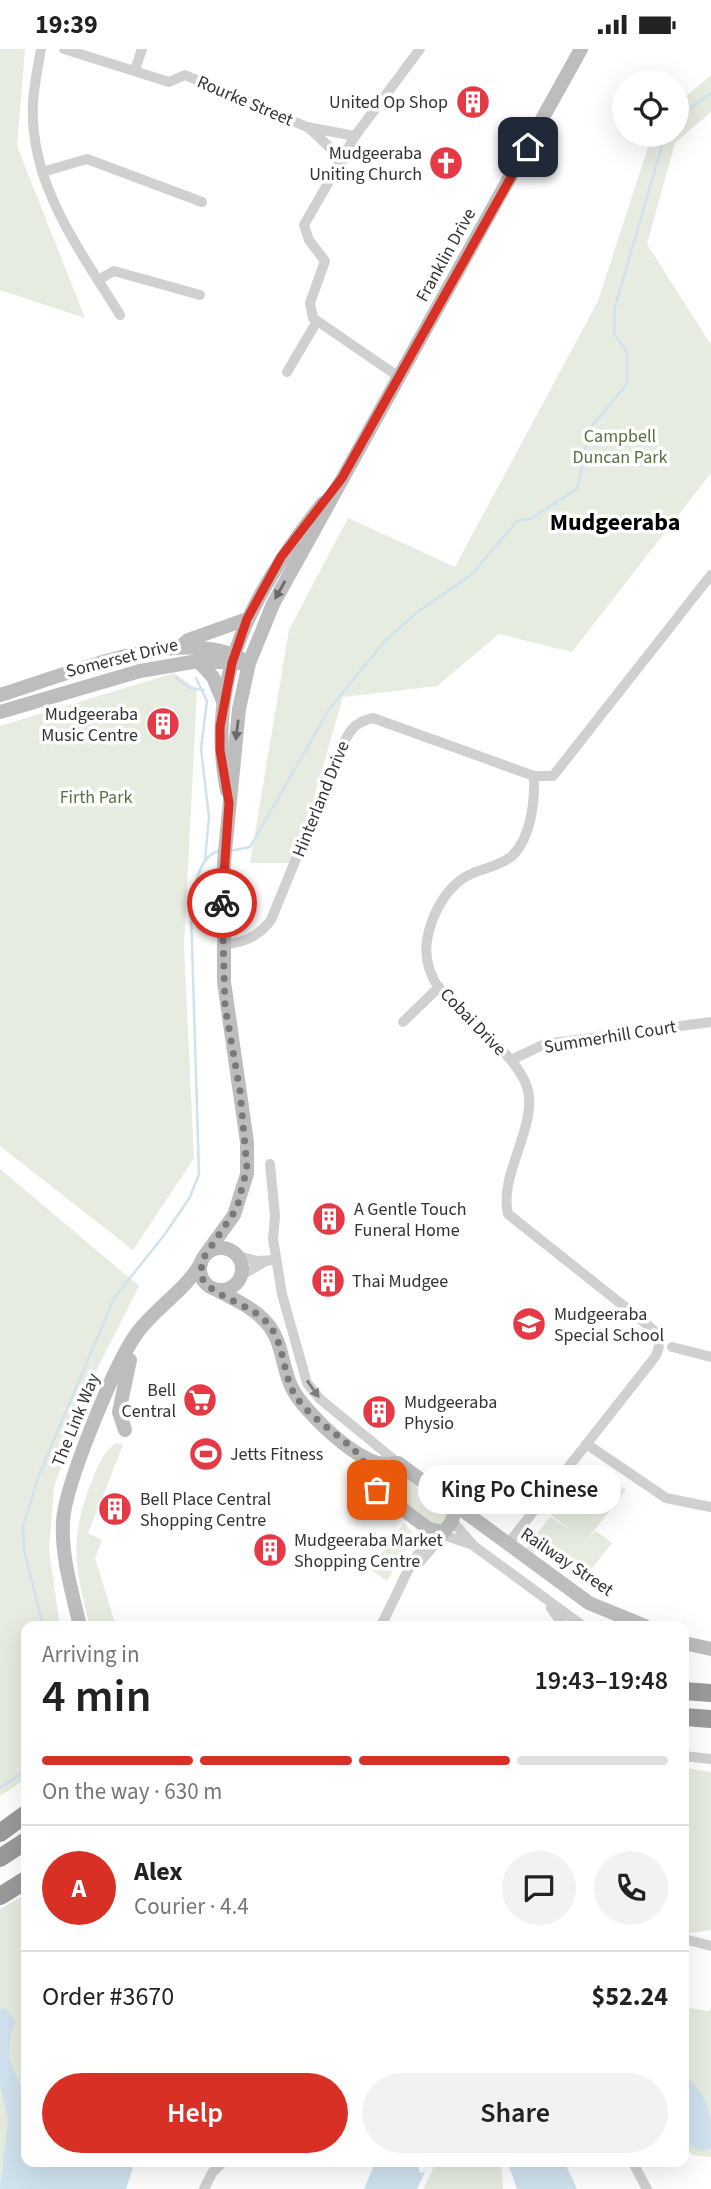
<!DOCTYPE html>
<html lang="en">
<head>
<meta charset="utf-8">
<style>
	body { margin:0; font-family:"Source Sans 3",sans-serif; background:#f2f2f2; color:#222; height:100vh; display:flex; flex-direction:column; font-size:26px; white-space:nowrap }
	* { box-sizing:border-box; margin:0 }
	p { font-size:23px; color:#767676 }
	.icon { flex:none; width:38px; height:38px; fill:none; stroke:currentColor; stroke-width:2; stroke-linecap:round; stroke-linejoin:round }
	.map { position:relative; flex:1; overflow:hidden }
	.details { position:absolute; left:21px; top:1572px; width:668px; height:546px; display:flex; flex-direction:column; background:#fff; border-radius:14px; box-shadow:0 7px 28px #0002 }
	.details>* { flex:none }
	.buttons { position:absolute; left:612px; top:21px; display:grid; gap:14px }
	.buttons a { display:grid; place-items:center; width:77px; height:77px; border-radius:50%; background:#fff; box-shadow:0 7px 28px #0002; font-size:35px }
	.pin { position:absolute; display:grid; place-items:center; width:60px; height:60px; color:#fff; margin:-30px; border-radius:14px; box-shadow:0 4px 10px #0006 }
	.courier { position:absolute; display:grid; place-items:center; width:70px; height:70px; margin:-35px; border:5px solid #d93025; border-radius:50%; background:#fff; color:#222; box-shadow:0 2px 9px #0007 }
	.bubble { position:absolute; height:49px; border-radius:24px; background:#fff; box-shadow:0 7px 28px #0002; font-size:23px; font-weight:600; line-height:49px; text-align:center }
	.head em { font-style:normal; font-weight:600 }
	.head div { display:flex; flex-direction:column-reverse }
	.head { display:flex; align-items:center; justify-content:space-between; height:119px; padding:0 21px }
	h1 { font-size:46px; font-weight:600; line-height:52px }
	.bar { display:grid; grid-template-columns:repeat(4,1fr); gap:10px 7px; align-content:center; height:84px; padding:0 21px }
	.bar i { height:9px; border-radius:5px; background:#e0e0e0 }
	.bar .selected { background:#d93025 }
	.bar p { grid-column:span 4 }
	.line { display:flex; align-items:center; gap:18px; padding:0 21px; border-top:2px solid #e0e0e0 }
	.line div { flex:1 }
	.round { display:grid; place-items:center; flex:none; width:74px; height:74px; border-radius:37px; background:#f2f2f2 }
	.cta { display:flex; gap:14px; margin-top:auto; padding:14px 21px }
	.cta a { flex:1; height:80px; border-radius:42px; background:#d93025; color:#fff; font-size:28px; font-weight:600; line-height:80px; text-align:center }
	.cta a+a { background:#f2f2f2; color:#222 }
	.status { display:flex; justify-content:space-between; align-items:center; height:49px; padding:0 35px; background:#fff; direction:ltr }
	.status svg { height:19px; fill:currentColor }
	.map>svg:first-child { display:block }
	.green { fill:#e6ecdf }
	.water { fill:#cfe2ee }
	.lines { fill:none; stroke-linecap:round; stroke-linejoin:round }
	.stream { stroke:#cfe2ee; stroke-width:2.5 }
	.street { stroke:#d0d0d0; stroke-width:10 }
	.secondary { stroke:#bdbdbd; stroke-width:14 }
	.highway { stroke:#9a9a9a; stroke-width:18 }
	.oneway { fill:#6a6a6a }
	.oneway2 { fill:#7a7a7a }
	.done { stroke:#7a7a7a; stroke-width:7; stroke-dasharray:0 12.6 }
	.route { stroke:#d93025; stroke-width:9 }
	.labels { text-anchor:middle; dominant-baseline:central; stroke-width:7; stroke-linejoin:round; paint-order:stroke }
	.street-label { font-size:18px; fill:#333; stroke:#fff }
	.poi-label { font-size:18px; fill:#333; stroke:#fff; text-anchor:start }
	.park-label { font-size:18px; fill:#56703f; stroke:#fff }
	.district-label { font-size:24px; font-weight:bold; fill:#000; stroke:#fff }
</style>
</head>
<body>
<div class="status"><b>19:39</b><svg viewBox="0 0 49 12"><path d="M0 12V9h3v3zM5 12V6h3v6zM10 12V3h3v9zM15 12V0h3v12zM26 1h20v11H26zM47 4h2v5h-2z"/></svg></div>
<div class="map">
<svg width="711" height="2140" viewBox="0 0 711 2140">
	<rect width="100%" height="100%" fill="#fff"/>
	<g class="green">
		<path d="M0 0H25L17 97 85 269 0 241Z"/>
		<path d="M711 26V63L675 94 647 195 711 296V424L572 603 499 585 437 637 343 648 295 814H250L289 581 348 469 455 518 598 252 652 86H677V55Z"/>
		<path d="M174 624 197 640 184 898 194 1109 133 1201 0 1097V677Z"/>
		<path d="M0 1120 139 1237 96 1322 54 1438 49 1501 60 1577H26V1730L0 1747Z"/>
		<path d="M117 1394 123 1396 88 1484 102 1491 95 1509 116 1577H90C74 1517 69 1487 93 1429 99 1415 103 1402 117 1394Z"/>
		<path d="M393 1418 445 1455 448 1469 438 1478 379 1437 381 1425Z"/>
		<path d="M587 1420H598L626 1441 586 1492 596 1482 612 1494 582 1532 538 1498 533 1505 526 1499 550 1468 572 1482 551 1466Z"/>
		<path d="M404 1474 414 1486 387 1532 370 1520Z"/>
		<path d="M684 1719 711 1723V1881L684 1885Z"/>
		<path d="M26 1845V2112L0 2140V1860Z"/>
		<path d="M684 1958 708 1962 711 1959V2108L693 2106 684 2099Z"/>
		<path d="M437 2112H501L503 2140H423Z"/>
	</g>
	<g class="water">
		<path d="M5 1959 15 1971C0 2019 18 2015 26 2057 29 2075 26 2095 26 2112H135L126 2140H0L8 2070 0 2035V1960Z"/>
		<path d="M684 2026C711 2049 711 2064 711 2100L700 2102 684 2092Z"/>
		<path d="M376 2112H411L418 2117 420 2124 425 2123 417 2140H364Z"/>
		<path d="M506 2112H564L577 2140H517L509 2117 504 2115Z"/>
	</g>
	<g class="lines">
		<g class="stream">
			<path d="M677 69 711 44"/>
			<path d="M176 629 190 639 204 641"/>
			<path d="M196 629 207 652 201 700 209 768 205 811"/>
			<path d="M230 802 250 798 330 659 385 592 416 564 471 526 518 471 530 470 577 440 590 379 627 335V303L614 285 615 258 665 86"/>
			<path d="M43 1577 24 1501 23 1477 39 1426 114 1249 165 1185 190 1148 199 1125 191 861C193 843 198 805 220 802"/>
			<path d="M0 1739 26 1721"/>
		</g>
		<g class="street">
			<path d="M41 0C38 18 34 36 33 54 29 135 80 201 120 266"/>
			<path d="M64 0 169 33 185 26 307 78 355 87"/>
			<path d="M135 21 142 0"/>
			<path d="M308 78 343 111"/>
			<path d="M42 123 87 110 202 153"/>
			<path d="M98 231 114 222 200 246"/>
			<path d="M287 323 316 274"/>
			<path d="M399 328 313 269 310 254 325 212 309 191 304 176 355 87 420 0"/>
			<path d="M222 896C243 894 258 888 271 871L341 700C349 682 354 673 373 669L534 727H553L711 526"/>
			<path d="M403 973 439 938"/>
			<path d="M511 1011 545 995 711 973"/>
			<path d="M270 1115 275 1167 273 1190 282 1245 307 1334 320 1350 398 1414"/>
			<path d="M238 1207 257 1212 276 1211"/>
			<path d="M242 1226 266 1212"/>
			<path d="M672 1298 711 1308"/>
			<path d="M588 1396 666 1449 711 1458"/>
			<path d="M452 1472 474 1497 583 1577"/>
			<path d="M438 1484 470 1495"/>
			<path d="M507 1496 655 1308C662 1295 660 1287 649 1277L508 1165C498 1124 541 1074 526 1035 505 983 417 956 427 891 432 864 447 835 473 824 486 819 501 816 512 807 531 789 535 752 534 727"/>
			<path d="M419 1514 448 1480"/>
			<path d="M551 1559 564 1577"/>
			<path d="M381 1577 412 1513 429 1491 427 1479"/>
			<path d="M684 1707 711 1710"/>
			<path d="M684 1890 711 1897"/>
			<path d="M632 2112 647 2140"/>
			<path d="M204 2140 212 2124 224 2112"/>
		</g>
		<g class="secondary">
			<path d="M180 598 188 591 247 570"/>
			<path d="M198 612 213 628 223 652"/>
			<path d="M0 646C63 627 181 576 242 610"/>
			<path d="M0 663 140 622 198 612 241 614"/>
			<path d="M227 742C204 629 255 539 323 454"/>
			<circle cx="221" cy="1220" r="21"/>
			<path d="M205 1206 234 1166 247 1125V1093L224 933V813L239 660 249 614 273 555 581 0"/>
			<path d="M217 1241C236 1252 256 1259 270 1278 283 1296 282 1319 292 1339 303 1362 359 1416 386 1415"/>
			<path d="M125 1381 119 1363 130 1311"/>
			<path d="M448 1454 454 1464 452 1472 444 1483 429 1480 377 1441C367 1425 382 1414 398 1414L589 1554 645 1577"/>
			<path d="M80 1577C72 1543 61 1507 63 1472 65 1436 115 1314 137 1284 156 1258 185 1242 201 1214"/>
			<path d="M684 1594 711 1600"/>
		</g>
		<g class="highway">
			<path d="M684 1642 711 1644"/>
			<path d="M684 1668 711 1670"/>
			<path d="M0 1784 26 1765"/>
			<path d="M0 1809 26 1792"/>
			<path d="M0 1847 26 1831"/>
		</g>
	</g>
	<defs><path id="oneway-solid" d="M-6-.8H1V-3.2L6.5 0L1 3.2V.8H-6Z" transform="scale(1.75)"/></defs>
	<g class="oneway">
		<use href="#oneway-solid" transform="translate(280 541) rotate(119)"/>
		<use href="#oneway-solid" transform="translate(237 681) rotate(97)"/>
	</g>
	<use class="oneway2" href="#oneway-solid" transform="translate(313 1340) rotate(55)"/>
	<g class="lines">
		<path class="done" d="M222 854 225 957 240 1042 247 1119 237 1159 202 1211 201 1227C211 1249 252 1254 269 1276 285 1296 282 1324 295 1346 311 1371 337 1383 357 1404 368 1415 369 1430 377 1441"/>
		<path class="route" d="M222 854 229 754 220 701V678L232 614 247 570 281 508 342 429 528 98"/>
	</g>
	<defs>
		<g id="building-disc" transform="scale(1.75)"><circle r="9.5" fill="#e63946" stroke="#fff"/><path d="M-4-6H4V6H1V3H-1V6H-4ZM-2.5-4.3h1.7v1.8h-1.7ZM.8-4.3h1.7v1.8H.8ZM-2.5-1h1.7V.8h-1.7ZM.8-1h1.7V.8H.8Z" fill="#fff"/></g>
		<g id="church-disc" transform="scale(1.75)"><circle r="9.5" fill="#e63946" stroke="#fff"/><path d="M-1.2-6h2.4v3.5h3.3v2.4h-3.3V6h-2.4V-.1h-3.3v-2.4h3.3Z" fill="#fff"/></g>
		<g id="school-disc" transform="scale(1.75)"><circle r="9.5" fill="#e63946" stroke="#fff"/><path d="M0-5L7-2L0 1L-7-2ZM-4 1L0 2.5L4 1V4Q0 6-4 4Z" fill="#fff"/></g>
		<g id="supermarket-disc" transform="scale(1.75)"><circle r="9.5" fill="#e63946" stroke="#fff"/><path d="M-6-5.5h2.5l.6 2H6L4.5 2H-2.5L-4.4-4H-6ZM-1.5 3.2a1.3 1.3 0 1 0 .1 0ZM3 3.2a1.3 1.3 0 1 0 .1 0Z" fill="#fff"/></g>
		<g id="stadium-disc" transform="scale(1.75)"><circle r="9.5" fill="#e63946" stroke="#fff"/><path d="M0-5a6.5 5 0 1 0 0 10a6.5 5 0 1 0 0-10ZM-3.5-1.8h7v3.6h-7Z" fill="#fff"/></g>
	</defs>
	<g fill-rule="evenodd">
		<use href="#building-disc" x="473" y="53"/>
		<use href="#church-disc" x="446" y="114"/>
		<use href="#building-disc" x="163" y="675"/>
		<use href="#building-disc" x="329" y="1170"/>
		<use href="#building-disc" x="328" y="1232"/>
		<use href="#school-disc" x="529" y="1275"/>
		<use href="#supermarket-disc" x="200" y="1351"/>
		<use href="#building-disc" x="379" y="1363"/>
		<use href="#stadium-disc" x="206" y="1405"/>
		<use href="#building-disc" x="115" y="1460"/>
		<use href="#building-disc" x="270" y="1501"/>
	</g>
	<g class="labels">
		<g class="street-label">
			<text transform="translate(245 52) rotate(23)">Rourke Street</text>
			<text transform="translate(446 206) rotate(-61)">Franklin Drive</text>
			<text transform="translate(122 609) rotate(-14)">Somerset Drive</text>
			<text transform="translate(321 750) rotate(-68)">Hinterland Drive</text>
			<text transform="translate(473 973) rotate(46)">Cobai Drive</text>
			<text transform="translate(610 988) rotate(-9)">Summerhill Court</text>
			<text transform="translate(76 1371) rotate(-68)">The Link Way</text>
			<text transform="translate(567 1513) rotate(34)">Railway Street</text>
		</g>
		<g class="poi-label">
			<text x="448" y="53" text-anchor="end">United Op Shop</text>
			<text x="422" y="104" text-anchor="end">Mudgeeraba<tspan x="422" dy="21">Uniting Church</tspan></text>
			<text x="138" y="665" text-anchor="end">Mudgeeraba<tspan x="138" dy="21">Music Centre</tspan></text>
			<text x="354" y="1160">A Gentle Touch<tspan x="354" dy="21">Funeral Home</tspan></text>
			<text x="352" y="1232">Thai Mudgee</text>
			<text x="554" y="1265">Mudgeeraba<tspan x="554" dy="21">Special School</tspan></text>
			<text x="176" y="1341" text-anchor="end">Bell<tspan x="176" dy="21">Central</tspan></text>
			<text x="404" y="1353">Mudgeeraba<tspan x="404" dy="21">Physio</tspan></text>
			<text x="230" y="1405">Jetts Fitness</text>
			<text x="140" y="1450">Bell Place Central<tspan x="140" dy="21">Shopping Centre</tspan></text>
			<text x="294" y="1491">Mudgeeraba Market<tspan x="294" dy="21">Shopping Centre</tspan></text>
		</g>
		<g class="park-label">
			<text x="620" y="387">Campbell<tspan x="620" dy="21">Duncan Park</tspan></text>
			<text x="96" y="748">Firth Park</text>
		</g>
		<g class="district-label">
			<text x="615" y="473">Mudgeeraba</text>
		</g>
	</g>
</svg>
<div class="buttons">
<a><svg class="icon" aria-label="locate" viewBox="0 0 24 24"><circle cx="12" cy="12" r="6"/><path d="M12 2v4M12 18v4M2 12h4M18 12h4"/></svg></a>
</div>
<div class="pin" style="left:377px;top:1441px;background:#ea580c"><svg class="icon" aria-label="bag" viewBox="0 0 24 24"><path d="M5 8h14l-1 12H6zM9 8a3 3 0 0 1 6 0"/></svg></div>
<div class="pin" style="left:528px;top:98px;background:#1f2937"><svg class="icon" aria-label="home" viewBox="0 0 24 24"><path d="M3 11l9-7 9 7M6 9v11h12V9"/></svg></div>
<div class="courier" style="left:222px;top:854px"><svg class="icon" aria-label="bike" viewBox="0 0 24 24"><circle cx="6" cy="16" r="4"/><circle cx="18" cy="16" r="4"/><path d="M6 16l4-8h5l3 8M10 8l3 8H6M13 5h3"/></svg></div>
<div class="bubble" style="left:418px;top:1416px;width:203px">King Po Chinese</div>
<section class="details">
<div class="head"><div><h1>4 min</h1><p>Arriving in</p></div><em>19:43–19:48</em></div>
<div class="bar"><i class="selected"></i><i class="selected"></i><i class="selected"></i><i></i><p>On the way · 630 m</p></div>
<div class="line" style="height:126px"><b class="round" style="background:#d93025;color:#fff">A</b><div><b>Alex</b><p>Courier · 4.4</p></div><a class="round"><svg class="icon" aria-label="chat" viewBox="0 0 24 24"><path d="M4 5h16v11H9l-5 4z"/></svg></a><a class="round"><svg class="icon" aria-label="phone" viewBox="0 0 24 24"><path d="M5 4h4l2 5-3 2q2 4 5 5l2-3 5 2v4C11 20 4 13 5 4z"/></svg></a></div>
<div class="line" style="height:91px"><div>Order #3670</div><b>$52.24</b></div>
<div class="cta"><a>Help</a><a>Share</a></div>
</section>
</div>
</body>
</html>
